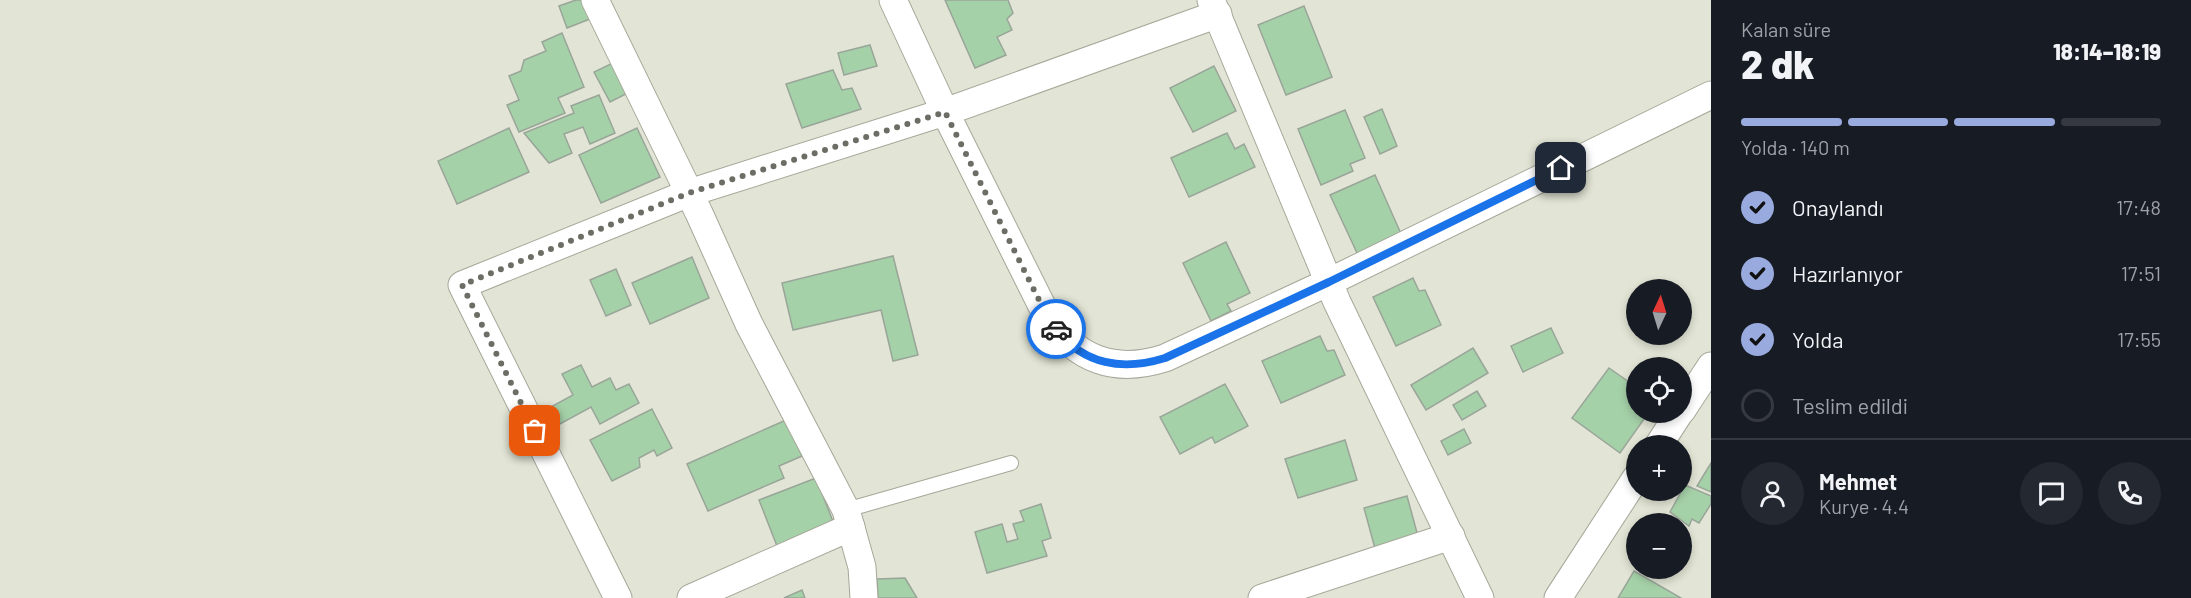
<!DOCTYPE html>
<html lang="tr">
<head>
<meta charset="utf-8">
<style>
	body { margin:0; font-family:Barlow,sans-serif; background:#242831; color:#f1f3f6; height:100vh; display:flex; flex-direction:column; font-size:22px; white-space:nowrap }
	* { box-sizing:border-box; margin:0 }
	p { font-size:20px; color:#9ea1a6 }
	.icon { flex:none; width:33px; height:33px; fill:none; stroke:currentColor; stroke-width:2; stroke-linecap:round; stroke-linejoin:round }
	.map { position:relative; flex:1; overflow:hidden }
	.panel { display:flex; flex-direction:column; background:#171b24; width:480px }
	.panel>* { flex:none }
	.needle { width:39px; rotate:4deg }
	.controls { position:absolute; left:1626px; top:279px; display:grid; gap:12px }
	.controls a { display:grid; place-items:center; width:66px; height:66px; border-radius:50%; background:#171b24; box-shadow:0 3px 9px #0003; font-size:30px }
	.pin { position:absolute; display:grid; place-items:center; width:51px; height:51px; color:#fff; margin:-26px; border-radius:12px; box-shadow:0 3px 9px #0006 }
	.courier { position:absolute; display:grid; place-items:center; width:60px; height:60px; margin:-30px; border:4px solid #1a73e8; border-radius:50%; background:#fff; color:#222; box-shadow:0 2px 8px #0007 }
	.headline em { font-style:normal; font-weight:800 }
	.headline div { display:flex; flex-direction:column-reverse }
	.headline { display:flex; align-items:center; justify-content:space-between; height:102px; padding:0 30px }
	h1 { font-size:39px; font-weight:800; line-height:45px }
	.bar { display:grid; grid-template-columns:repeat(4,1fr); gap:9px 6px; align-content:center; height:72px; padding:0 30px }
	.bar i { height:8px; border-radius:4px; background:#363941 }
	.bar .current { background:#99abde }
	.bar p { grid-column:span 4 }
	.line { display:flex; align-items:center; gap:15px; padding:0 30px; border-top:2px solid #363941 }
	.line div { flex:1 }
	.round { display:grid; place-items:center; flex:none; width:63px; height:63px; border-radius:32px; background:#242831 }
	ol { padding:0 30px; list-style:none }
	li { display:flex; align-items:center; gap:18px; height:66px }
	li p { margin-inline-start:auto }
	li .icon { padding:6px; border-radius:50%; background:#99abde; color:#111; stroke-width:4 }
	li:last-child { color:#9ea1a6 }
	li i { width:33px; height:33px; border:3px solid #363941; border-radius:50% }
	main { display:flex; flex:1; min-height:0 }
	.map>svg:first-child { display:block }
	.building { fill:#a5d1a8; stroke:#9aa59a; stroke-width:1.5 }
	.lines { fill:none; stroke-linecap:round; stroke-linejoin:round }
	.service-casing { stroke:#a5a899; stroke-width:16 }
	.minor-casing { stroke:#a5a899; stroke-width:29 }
	.service { stroke:#fff; stroke-width:14 }
	.minor { stroke:#fff; stroke-width:27 }
	.done { stroke:#6c6d64; stroke-width:6; stroke-dasharray:0 10.8 }
	.route { stroke:#1a73e8; stroke-width:8 }
</style>
</head>
<body>
<main>
<div class="map">
<svg width="1711" height="598" viewBox="0 0 1711 598">
	<rect width="100%" height="100%" fill="#e2e5d5"/>
	<g class="building">
		<path d="M576 0H589L595 17 567 28 559 6Z"/>
		<path d="M945 0H1008L1013 13 1007 19 1012 30 997 37 1006 55 975 68Z"/>
		<path d="M1304 6 1332 77 1286 95 1258 25Z"/>
		<path d="M562 33 584 87 558 98 565 113 519 132 507 105 519 100 509 76 521 71 524 60 546 51 542 42Z"/>
		<path d="M870 45 877 66 844 75 838 53Z"/>
		<path d="M617 61 632 91 610 102 594 72Z"/>
		<path d="M1214 66 1236 111 1193 132 1170 88Z"/>
		<path d="M833 70 842 90 852 88 861 109 802 128 786 84Z"/>
		<path d="M599 95 615 133 590 144 583 127 564 134 572 153 549 163 524 133 574 113 571 106Z"/>
		<path d="M1382 109 1397 146 1380 154 1364 117Z"/>
		<path d="M1345 110 1365 158 1350 164 1353 171 1321 185 1298 129Z"/>
		<path d="M509 128 529 172 457 204 438 161Z"/>
		<path d="M637 128 660 177 601 203 579 155Z"/>
		<path d="M1227 133 1235 149 1244 144 1255 167 1189 197 1171 158Z"/>
		<path d="M1375 175 1402 236 1358 255 1330 195Z"/>
		<path d="M1226 242 1250 293 1227 304 1231 311 1211 321 1183 263Z"/>
		<path d="M893 256 918 355 893 361 881 310 793 330 782 283Z"/>
		<path d="M692 257 709 298 650 324 632 283Z"/>
		<path d="M616 269 631 305 606 316 590 280Z"/>
		<path d="M1413 278 1419 291 1425 290 1441 325 1396 346 1373 297Z"/>
		<path d="M1551 328 1563 353 1523 372 1511 346Z"/>
		<path d="M1320 336 1327 351 1334 350 1345 375 1281 403 1262 361Z"/>
		<path d="M1473 348 1488 373 1426 410 1411 385Z"/>
		<path d="M581 365 592 387 610 378 616 390 629 384 639 403 600 424 591 407 547 431 538 414 573 395 562 374Z"/>
		<path d="M1609 368 1636 387V412H1649L1620 453 1572 418Z"/>
		<path d="M1225 384 1248 426 1215 443 1212 437 1180 454 1160 417Z"/>
		<path d="M1477 391 1486 406 1462 420 1453 405Z"/>
		<path d="M652 409 672 448 657 456 654 450 639 458 640 467 612 481 590 440Z"/>
		<path d="M786 420 802 456 779 466 784 478 708 511 687 464Z"/>
		<path d="M1464 429 1471 443 1448 455 1441 441Z"/>
		<path d="M1345 440 1357 480 1298 498 1285 459Z"/>
		<path d="M1711 463V492L1697 486Z"/>
		<path d="M816 478 834 524 777 546 759 500Z"/>
		<path d="M1685 485 1711 496V504L1699 523 1692 519 1689 526 1670 512Z"/>
		<path d="M1407 496 1419 540 1376 552 1364 508Z"/>
		<path d="M1041 504 1051 538 1042 541 1047 556 987 573 975 532 1002 524 1007 542 1018 539 1013 524 1024 521 1020 511Z"/>
		<path d="M1634 571 1681 598H1618Z"/>
		<path d="M905 578 917 598H878L877 579Z"/>
		<path d="M802 590 805 598H784Z"/>
	</g>
	<g class="lines">
		<g class="service-casing">
			<path id="service" d="M846 510 1011 463"/>
		</g>
		<g class="minor-casing">
			<g id="minor">
				<path d="M595 0 699 213 749 324 846 510 862 567 864 598"/>
				<path d="M893 0 945 112 1218 14"/>
				<path d="M1211 0 1337 302 1480 598"/>
				<path d="M1682 410 1711 366"/>
				<path d="M1658 446 1680 412"/>
				<path d="M618 598 462 285 689 193 945 112 1047 316C1076 360 1115 374 1165 358L1329 282 1711 95"/>
				<path d="M691 598 851 527"/>
				<path d="M1262 598 1451 536"/>
				<path d="M1558 598 1636 478"/>
			</g>
		</g>
		<use href="#service" class="service"/>
		<use href="#minor" class="minor"/>
	</g>
	<g class="lines">
		<path class="done" d="M535 431 462 285 689 193 945 112 1047 316 1056 329"/>
		<path class="route" d="M1056 329C1084 365 1123 371 1165 358L1329 282 1561 168"/>
	</g>
</svg>
<div class="controls">
<a><svg class="needle" viewBox="-14 -14 28 28"><path d="M0-13l5 13h-10z" fill="#e53935"/><path d="M0 13l5-13h-10z" fill="#9ea1a6"/></svg></a>
<a><svg class="icon" aria-label="locate" viewBox="0 0 24 24"><circle cx="12" cy="12" r="6"/><path d="M12 2v4M12 18v4M2 12h4M18 12h4"/></svg></a>
<a>+</a>
<a>−</a>
</div>
<div class="pin" style="left:535px;top:431px;background:#ea580c"><svg class="icon" aria-label="bag" viewBox="0 0 24 24"><path d="M5 8h14l-1 12H6zM9 8a3 3 0 0 1 6 0"/></svg></div>
<div class="pin" style="left:1561px;top:168px;background:#1f2937"><svg class="icon" aria-label="home" viewBox="0 0 24 24"><path d="M3 11l9-7 9 7M6 9v11h12V9"/></svg></div>
<div class="courier" style="left:1056px;top:329px"><svg class="icon" aria-label="car" viewBox="0 0 24 24"><path d="M5 17H2v-5l4-1 3-4h7l3 4 3 1v5h-3M9 17h6M6 11h13"/><circle cx="7" cy="17" r="2"/><circle cx="17" cy="17" r="2"/></svg></div>
</div>
<section class="panel">
<div class="headline"><div><h1>2 dk</h1><p>Kalan süre</p></div><em>18:14–18:19</em></div>
<div class="bar"><i class="current"></i><i class="current"></i><i class="current"></i><i></i><p>Yolda · 140 m</p></div>
<ol>
<li><svg class="icon" aria-label="check" viewBox="0 0 24 24"><path d="M5 12l5 5 9-10"/></svg>Onaylandı<p>17:48</p></li>
<li><svg class="icon" aria-label="check" viewBox="0 0 24 24"><path d="M5 12l5 5 9-10"/></svg>Hazırlanıyor<p>17:51</p></li>
<li><svg class="icon" aria-label="check" viewBox="0 0 24 24"><path d="M5 12l5 5 9-10"/></svg>Yolda<p>17:55</p></li>
<li><i></i>Teslim edildi</li>
</ol>
<div class="line" style="height:108px"><a class="round"><svg class="icon" aria-label="person" viewBox="0 0 24 24"><circle cx="12" cy="8" r="4"/><path d="M4 21q1-7 8-7t8 7"/></svg></a><div><b>Mehmet</b><p>Kurye · 4.4</p></div><a class="round"><svg class="icon" aria-label="chat" viewBox="0 0 24 24"><path d="M4 5h16v11H9l-5 4z"/></svg></a><a class="round"><svg class="icon" aria-label="phone" viewBox="0 0 24 24"><path d="M5 4h4l2 5-3 2q2 4 5 5l2-3 5 2v4C11 20 4 13 5 4z"/></svg></a></div>
</section>
</main>
</body>
</html>
